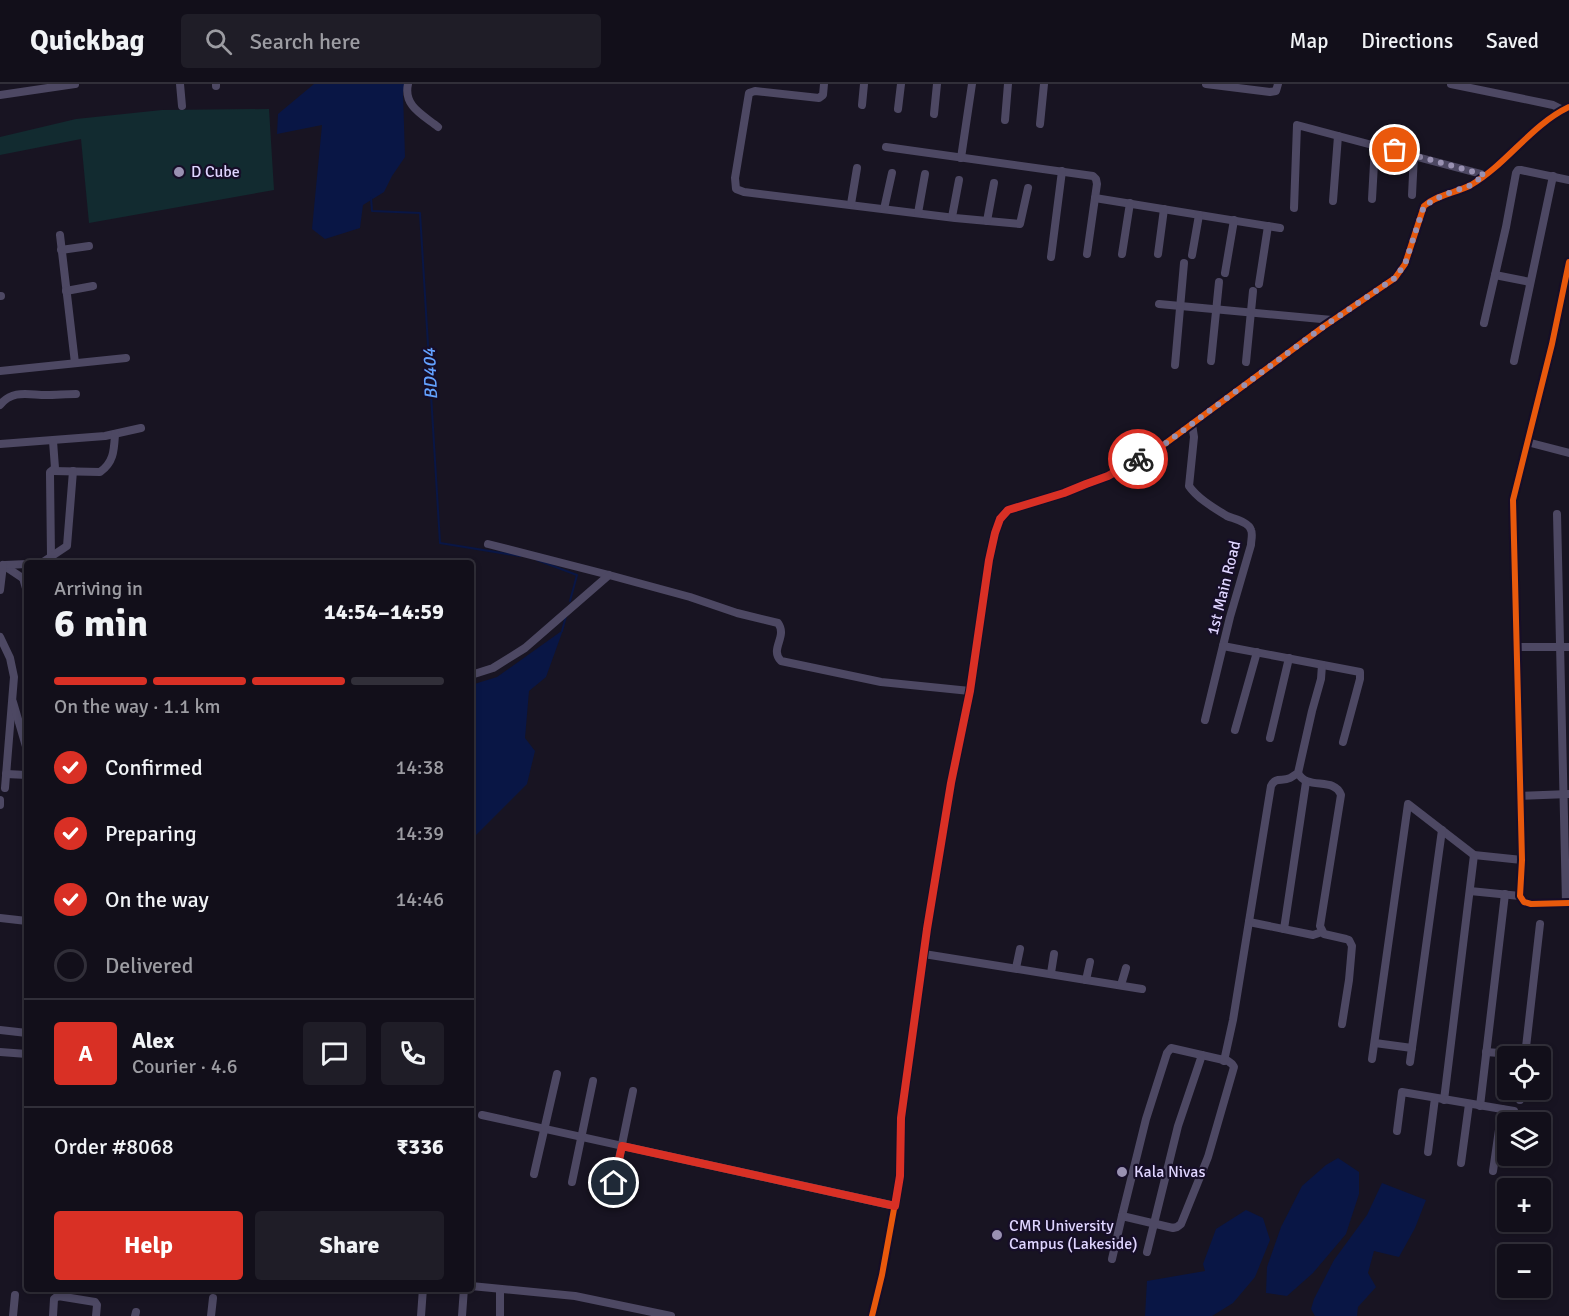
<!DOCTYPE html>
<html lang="en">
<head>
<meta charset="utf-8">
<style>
	body { margin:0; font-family:Signika,sans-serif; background:#1f1d27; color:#f1f3f6; height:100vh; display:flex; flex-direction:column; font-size:22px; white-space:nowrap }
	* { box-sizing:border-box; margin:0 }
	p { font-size:20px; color:#9c9ca2 }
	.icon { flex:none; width:33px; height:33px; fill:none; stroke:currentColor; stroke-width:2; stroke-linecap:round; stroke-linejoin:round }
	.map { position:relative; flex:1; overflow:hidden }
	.panel { position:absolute; left:24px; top:476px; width:450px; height:732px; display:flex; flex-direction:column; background:#120f1a; border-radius:6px; box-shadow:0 3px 9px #0003,0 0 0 2px #312f39 }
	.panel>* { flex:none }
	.tools { position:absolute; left:1497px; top:962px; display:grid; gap:12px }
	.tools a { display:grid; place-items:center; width:54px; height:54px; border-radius:6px; background:#120f1a; box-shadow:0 3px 9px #0003,0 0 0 2px #312f39; font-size:30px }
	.pin { position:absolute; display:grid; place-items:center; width:51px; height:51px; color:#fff; margin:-26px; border:3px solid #fff; border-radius:50%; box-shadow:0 2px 6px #0007 }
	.courier { position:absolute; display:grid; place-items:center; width:60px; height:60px; margin:-30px; border:4px solid #d93025; border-radius:50%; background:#fff; color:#222; box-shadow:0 2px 8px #0007 }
	.summary em { font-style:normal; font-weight:800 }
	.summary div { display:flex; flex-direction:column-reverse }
	.summary { display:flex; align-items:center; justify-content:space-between; height:102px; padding:0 30px }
	h1 { font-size:39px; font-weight:800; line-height:45px }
	.bar { display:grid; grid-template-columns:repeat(4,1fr); gap:9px 6px; align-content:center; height:72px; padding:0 30px }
	.bar i { height:8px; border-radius:4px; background:#312f39 }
	.bar .selected { background:#d93025 }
	.bar p { grid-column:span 4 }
	.line { display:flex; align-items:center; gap:15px; padding:0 30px; border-top:2px solid #312f39 }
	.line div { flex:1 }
	.round { display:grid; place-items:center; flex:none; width:63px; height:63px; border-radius:6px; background:#1f1d27 }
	ol { padding:0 30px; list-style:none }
	li { display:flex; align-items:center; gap:18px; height:66px }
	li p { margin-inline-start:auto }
	li .icon { padding:6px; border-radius:50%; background:#d93025; color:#fff; stroke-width:4 }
	li:last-child { color:#9c9ca2 }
	li i { width:33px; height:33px; border:3px solid #312f39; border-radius:50% }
	.action { display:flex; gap:12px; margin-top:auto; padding:12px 30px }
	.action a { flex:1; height:69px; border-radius:6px; background:#d93025; color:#fff; font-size:24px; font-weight:800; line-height:69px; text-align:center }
	.action a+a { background:#1f1d27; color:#f1f3f6 }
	header { display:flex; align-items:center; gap:36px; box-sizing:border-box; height:84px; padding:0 30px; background:#120f1a; border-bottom:2px solid #312f39 }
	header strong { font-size:28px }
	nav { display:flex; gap:33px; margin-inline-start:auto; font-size:21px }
	.search { width:420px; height:54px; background:#1f1d27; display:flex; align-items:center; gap:15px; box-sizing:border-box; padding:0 21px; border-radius:6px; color:#9c9ca2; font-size:22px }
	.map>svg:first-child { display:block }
	.green { fill:#122b30 }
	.water { fill:#091645 }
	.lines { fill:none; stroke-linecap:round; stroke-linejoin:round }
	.stream { stroke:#091645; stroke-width:2 }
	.minor { stroke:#4d4863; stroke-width:8 }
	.cycleway-casing { stroke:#160e28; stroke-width:10 }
	.cycleway { stroke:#e8590c; stroke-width:6 }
	.done { stroke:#9991b2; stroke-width:6; stroke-dasharray:0 10.8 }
	.route { stroke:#d93025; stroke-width:8 }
	.poi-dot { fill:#9991b2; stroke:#160e28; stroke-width:2 }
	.labels { text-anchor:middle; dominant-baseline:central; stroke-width:4.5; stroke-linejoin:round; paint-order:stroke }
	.poi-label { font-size:16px; fill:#dfd5ff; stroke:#160e28; text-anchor:start }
	.street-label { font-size:16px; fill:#dfd5ff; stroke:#160e28 }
	.water-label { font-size:18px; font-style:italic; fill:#63a2ff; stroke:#160e28 }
</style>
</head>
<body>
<header>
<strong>Quickbag</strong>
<div class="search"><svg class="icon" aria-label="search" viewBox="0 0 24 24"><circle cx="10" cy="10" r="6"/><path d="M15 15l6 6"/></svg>Search here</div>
<nav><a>Map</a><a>Directions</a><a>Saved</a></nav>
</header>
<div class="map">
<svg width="1569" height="1232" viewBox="0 0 1569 1232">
	<rect width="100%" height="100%" fill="#181422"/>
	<path class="green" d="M269 25 274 106 89 139 81 55 0 71V53L76 35 162 26Z"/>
	<g class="water">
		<path d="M314 0H405L403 9 405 73 392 92 384 108 363 121 360 144 325 155 312 145 322 41 277 50 278 30Z"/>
		<path d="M563 546 546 593 529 607 525 654 535 667 527 700 476 751 471 753V601L497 593Z"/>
		<path d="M1338 1074 1359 1088V1110L1346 1150 1313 1189 1287 1212 1266 1209 1267 1183 1281 1143 1302 1102 1326 1081Z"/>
		<path d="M1382 1099 1426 1116 1415 1144 1399 1173 1374 1167 1368 1189 1376 1203 1358 1223 1357 1232H1315L1311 1225 1314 1215 1334 1176 1367 1131Z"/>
		<path d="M1246 1126 1263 1134 1270 1156 1255 1193 1233 1219 1212 1232H1145L1147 1197 1205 1187 1203 1180 1216 1145Z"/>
	</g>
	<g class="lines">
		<g class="stream">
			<path d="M371 114 372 127 420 129 440 459 520 472"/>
			<path d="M537 476 577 491 570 517"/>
			<path d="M562 547 566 532"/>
		</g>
		<g class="minor">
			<path d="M180 0 182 22"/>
			<path d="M216 0V2"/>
			<path d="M408 0C403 22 423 31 438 43"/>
			<path d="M824 0 823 11 819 14 755 7 749 9 735 94 736 105 744 108 955 134 1020 140 1028 104"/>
			<path d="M1206 0 1270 8 1276 7 1278 0"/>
			<path d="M1451 0 1553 21 1563 26"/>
			<path d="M0 11 75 0"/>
			<path d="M862 21 864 0"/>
			<path d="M898 25 901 0"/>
			<path d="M934 30 937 0"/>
			<path d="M1005 36 1008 0"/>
			<path d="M1040 40 1044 0"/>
			<path d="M886 63 1093 92 1096 95 1097 100 1087 170"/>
			<path d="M961 74 972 0"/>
			<path d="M1412 111 1414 71"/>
			<path d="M1095 114 1280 144"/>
			<path d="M1372 115 1375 62"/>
			<path d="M1333 117 1338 52"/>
			<path d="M851 120 857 84"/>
			<path d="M1294 124 1297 41 1485 91"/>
			<path d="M884 125 892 89"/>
			<path d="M918 129 925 90"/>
			<path d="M952 133 959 96"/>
			<path d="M987 137 994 99"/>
			<path d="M60 151 75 279"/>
			<path d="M61 166 89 162"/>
			<path d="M1122 170 1130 119"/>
			<path d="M1158 170 1164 125"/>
			<path d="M1192 171 1199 131"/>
			<path d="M1051 173 1062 87"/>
			<path d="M1569 178 1552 260 1513 416 1522 776 1520 812 1524 818 1531 820 1569 819"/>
			<path d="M1225 189 1234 136"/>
			<path d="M1495 191 1530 198"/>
			<path d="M1259 200 1268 142"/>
			<path d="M66 207 93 202"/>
			<path d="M0 212H1"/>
			<path d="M1159 220 1332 236"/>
			<path d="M1484 239 1506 143 1516 89 1518 86H1521L1569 96"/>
			<path d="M1211 277 1219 198"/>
			<path d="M1514 277 1553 92"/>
			<path d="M1246 278 1253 207"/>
			<path d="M1175 281 1184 179"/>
			<path d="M0 287 126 274"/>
			<path d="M0 321C13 305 29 311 46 311 56 311 66 310 76 310"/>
			<path d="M1192 340 1194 353 1189 402C1197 414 1214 424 1227 432 1234 435 1249 438 1251 446 1253 450 1251 456 1251 461L1230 533 1205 636"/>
			<path d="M1527 358 1569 369"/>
			<path d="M0 360 105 352 141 344"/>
			<path d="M53 387 100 388C114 378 114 366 115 350"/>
			<path d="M1557 430 1566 819"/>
			<path d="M488 460 609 491 690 513 737 529 778 539C788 553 769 565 781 577L881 598 970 607"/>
			<path d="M51 472 50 391V388L55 384 53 357"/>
			<path d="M43 478 67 462 73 387"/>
			<path d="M3 481 27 497"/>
			<path d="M5 481 27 480"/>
			<path d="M23 494 27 508"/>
			<path d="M0 506 3 481"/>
			<path d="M0 553 10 574 14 593 5 704"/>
			<path d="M1223 562 1360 588V595L1343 658"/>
			<path d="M1516 563H1569"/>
			<path d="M471 591 493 584 525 564 609 491"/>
			<path d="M13 618 27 666"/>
			<path d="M1235 646 1257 568"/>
			<path d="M1270 654 1289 574"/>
			<path d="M1298 689C1307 707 1334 692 1341 711L1320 842 1324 850 1346 855 1349 856 1352 862 1349 896 1342 940"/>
			<path d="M6 690 27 691"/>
			<path d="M1520 712 1569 710"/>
			<path d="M0 721V716"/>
			<path d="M1470 807 1520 812"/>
			<path d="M0 834 27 837"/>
			<path d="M1249 838 1313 851 1322 848"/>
			<path d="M1284 845 1306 698"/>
			<path d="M924 870 1142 905"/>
			<path d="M1016 884 1020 865"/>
			<path d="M1051 889 1054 870"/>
			<path d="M1086 896 1090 878"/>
			<path d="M1121 901 1126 884"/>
			<path d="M0 946 27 949"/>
			<path d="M1375 959 1412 964"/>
			<path d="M1171 964 1228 977 1232 980 1234 983 1208 1073 1181 1140 1177 1143 1173 1144 1122 1132 1146 1035 1167 969Z"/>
			<path d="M0 968 27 970"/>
			<path d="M1486 968 1525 971"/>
			<path d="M1525 972 1540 840"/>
			<path d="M1372 975 1408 720 1474 771 1522 776"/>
			<path d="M1224 977 1233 936 1271 702C1276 692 1282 698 1290 694 1292 693 1296 690 1298 689L1312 627 1321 595 1322 581"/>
			<path d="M1410 978 1442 746"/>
			<path d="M1444 1016 1474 771"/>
			<path d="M1520 1016 1521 1005"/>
			<path d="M1480 1022 1505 810"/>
			<path d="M482 1031 895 1122"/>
			<path d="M1397 1047 1402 1008 1514 1027"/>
			<path d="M1428 1068 1435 1014"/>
			<path d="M1461 1079 1469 1020"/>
			<path d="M1493 1087 1502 1025"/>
			<path d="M534 1090 557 990"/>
			<path d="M572 1098 593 997"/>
			<path d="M614 1099 633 1007"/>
			<path d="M1147 1168 1178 1042 1202 971"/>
			<path d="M1112 1175 1122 1132"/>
			<path d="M471 1202 575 1212 671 1232"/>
			<path d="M13 1232 15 1211"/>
			<path d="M53 1232 54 1215 58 1212 95 1218 97 1221 96 1232"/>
			<path d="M135 1232 136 1228"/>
			<path d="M211 1232 213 1214"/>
			<path d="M421 1232 423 1204"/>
			<path d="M462 1232 464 1204"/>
			<path d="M500 1232V1205"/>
			<path d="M872 1232 882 1191 900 1092 901 1034 927 845 951 699 970 607 989 475 995 449 1000 435 1008 426 1064 409 1108 392 1162 362 1323 243 1395 194 1405 180 1424 122C1438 110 1456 109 1471 101 1507 80 1531 41 1569 23"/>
		</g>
		<g class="cycleway-casing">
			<g id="cycleway">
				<path d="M1569 178 1552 260 1513 416 1522 776 1520 812 1524 818 1531 820 1569 819"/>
				<path d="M872 1232 882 1191 900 1092 901 1034 927 845 951 699 970 607 989 475 995 449 1000 435 1008 426 1064 409 1108 392 1162 362 1323 243 1395 194 1405 180 1424 122C1438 110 1456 109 1471 101 1507 80 1531 41 1569 23"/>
			</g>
		</g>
		<use href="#cycleway" class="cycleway"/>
	</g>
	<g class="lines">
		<path class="done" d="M1138 375 1162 362 1323 243 1395 194 1405 180 1424 122 1443 111 1469 102 1485 91 1395 66"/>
		<path class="route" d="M614 1099 622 1062 895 1122 900 1092 901 1034 927 845 951 699 970 607 989 476 995 449 1000 435 1008 426 1064 409 1086 400 1108 392 1138 375"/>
	</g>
	<g class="poi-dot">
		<circle cx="179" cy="88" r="6"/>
		<circle cx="1122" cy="1088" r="6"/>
		<circle cx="997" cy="1151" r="6"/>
	</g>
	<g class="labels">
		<g class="poi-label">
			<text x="191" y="88">D Cube</text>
			<text x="1134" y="1088">Kala Nivas</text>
			<text x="1009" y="1142">CMR University<tspan x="1009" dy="18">Campus (Lakeside)</tspan></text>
		</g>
		<g class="street-label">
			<text transform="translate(1224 504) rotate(-76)">1st Main Road</text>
		</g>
		<g class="water-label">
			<text transform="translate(430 290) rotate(-93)">BD404</text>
		</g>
	</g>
</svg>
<div class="tools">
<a><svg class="icon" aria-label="locate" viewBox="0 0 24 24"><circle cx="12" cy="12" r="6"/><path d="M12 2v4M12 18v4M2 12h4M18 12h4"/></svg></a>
<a><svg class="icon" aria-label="layers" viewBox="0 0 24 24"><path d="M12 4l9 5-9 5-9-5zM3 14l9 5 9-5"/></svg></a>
<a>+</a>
<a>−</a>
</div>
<div class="pin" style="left:1395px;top:66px;background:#ea580c"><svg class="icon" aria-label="bag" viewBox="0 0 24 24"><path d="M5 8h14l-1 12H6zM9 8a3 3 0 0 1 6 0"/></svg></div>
<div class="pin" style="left:614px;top:1099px;background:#1f2937"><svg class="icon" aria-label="home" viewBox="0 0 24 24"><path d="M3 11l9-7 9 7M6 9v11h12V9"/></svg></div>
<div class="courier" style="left:1138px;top:375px"><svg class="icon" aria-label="bike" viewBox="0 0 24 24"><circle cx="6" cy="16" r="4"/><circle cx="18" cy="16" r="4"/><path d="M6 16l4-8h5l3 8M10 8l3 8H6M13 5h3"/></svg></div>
<section class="panel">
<div class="summary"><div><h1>6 min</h1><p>Arriving in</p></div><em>14:54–14:59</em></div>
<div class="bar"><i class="selected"></i><i class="selected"></i><i class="selected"></i><i></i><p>On the way · 1.1 km</p></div>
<ol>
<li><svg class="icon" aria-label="check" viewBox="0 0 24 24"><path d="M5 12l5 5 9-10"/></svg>Confirmed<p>14:38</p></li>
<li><svg class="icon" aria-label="check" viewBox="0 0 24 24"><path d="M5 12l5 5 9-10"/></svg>Preparing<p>14:39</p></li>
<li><svg class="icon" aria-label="check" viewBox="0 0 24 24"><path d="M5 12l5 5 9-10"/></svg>On the way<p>14:46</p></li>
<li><i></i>Delivered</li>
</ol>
<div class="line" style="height:108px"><b class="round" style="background:#d93025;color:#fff">A</b><div><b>Alex</b><p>Courier · 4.6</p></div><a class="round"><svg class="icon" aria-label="chat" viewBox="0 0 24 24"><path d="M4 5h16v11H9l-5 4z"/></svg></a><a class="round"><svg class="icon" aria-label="phone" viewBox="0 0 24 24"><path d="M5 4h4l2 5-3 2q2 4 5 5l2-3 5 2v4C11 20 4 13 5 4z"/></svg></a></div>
<div class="line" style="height:78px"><div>Order #8068</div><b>₹336</b></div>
<div class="action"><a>Help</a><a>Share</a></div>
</section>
</div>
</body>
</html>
